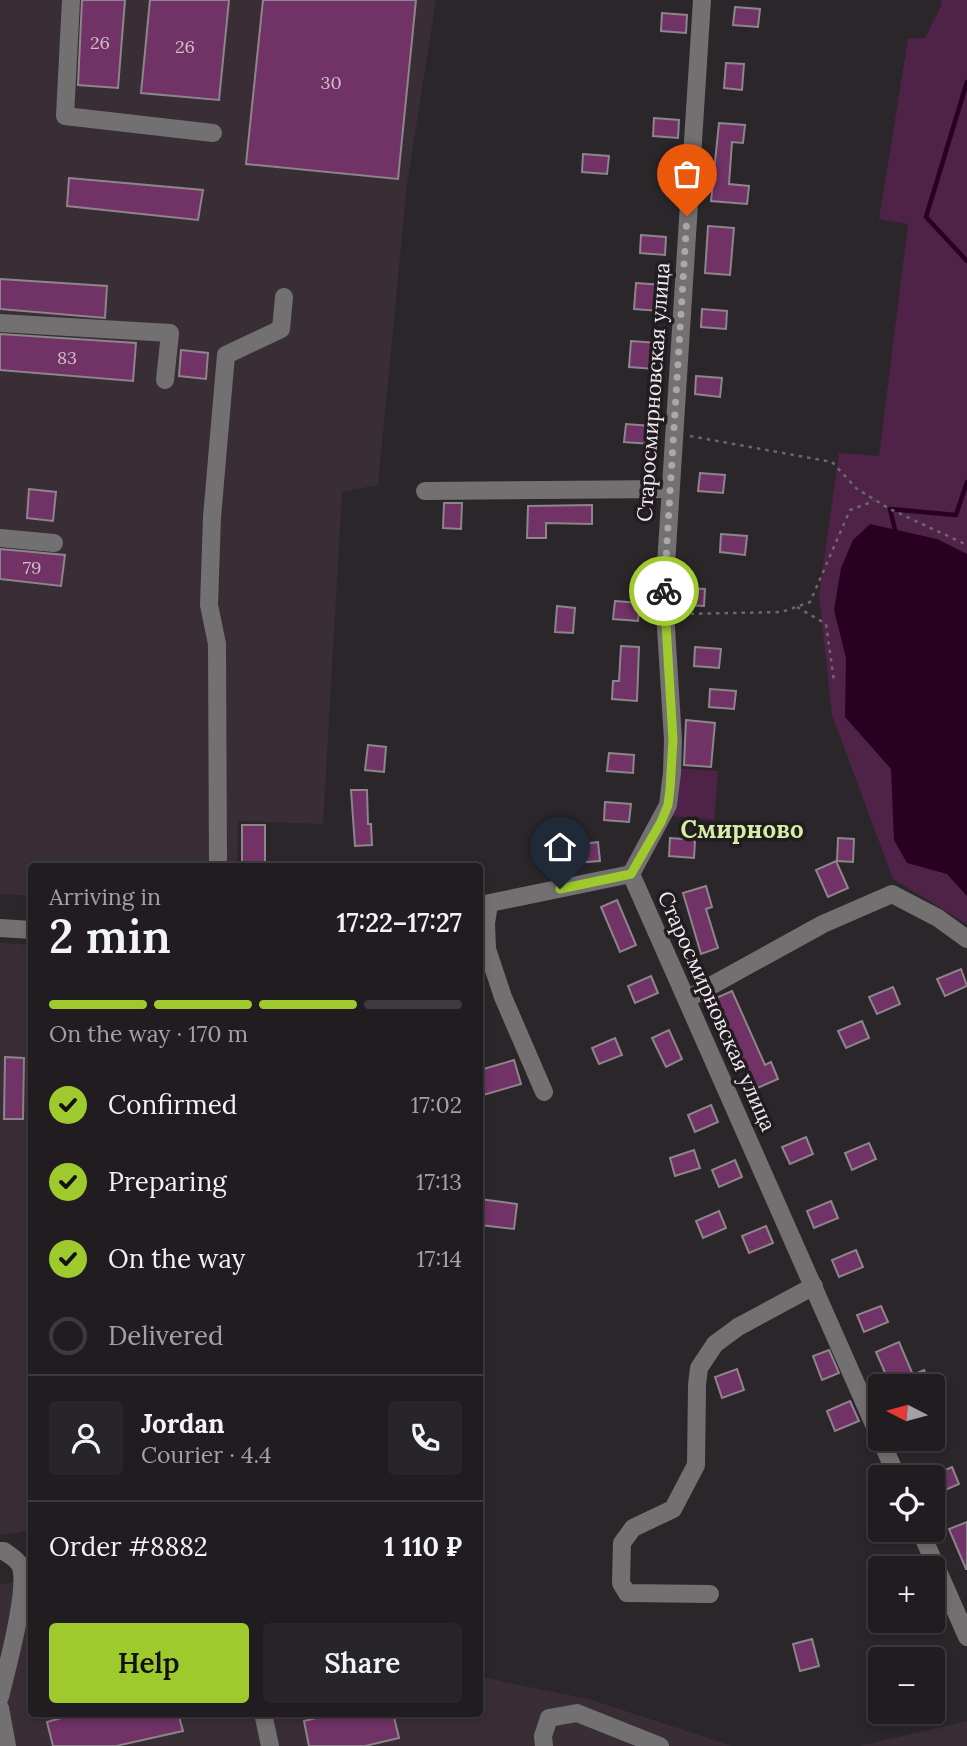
<!DOCTYPE html>
<html lang="en">
<head>
<meta charset="utf-8">
<style>
	body { margin:0; font-family:Lora,serif; background:#282529; color:#f1f3f6; height:100vh; display:flex; flex-direction:column; font-size:26px; white-space:nowrap }
	* { box-sizing:border-box; margin:0 }
	p { font-size:23px; color:#a2a1a5 }
	.icon { flex:none; width:38px; height:38px; fill:none; stroke:currentColor; stroke-width:2; stroke-linecap:round; stroke-linejoin:round }
	.map { position:relative; flex:1; overflow:hidden }
	.panel { position:absolute; left:28px; top:863px; width:455px; height:854px; display:flex; flex-direction:column; background:#201c20; border-radius:7px; box-shadow:0 4px 10px #0003,0 0 0 2px #3d3a3e }
	.panel>* { flex:none }
	.needle { width:46px; rotate:276deg }
	.buttons { position:absolute; left:868px; top:1374px; display:grid; gap:14px }
	.buttons a { display:grid; place-items:center; width:77px; height:77px; border-radius:7px; background:#201c20; box-shadow:0 4px 10px #0003,0 0 0 2px #3d3a3e; font-size:35px }
	.pin { position:absolute; display:grid; place-items:center; width:60px; height:60px; color:#fff; margin:-72px -30px; border-radius:50% 50% 50% 0; rotate:-45deg; box-shadow:0 0 7px #0007 }
	.pin .icon { rotate:45deg }
	.courier { position:absolute; display:grid; place-items:center; width:70px; height:70px; margin:-35px; border:5px solid #9fca2e; border-radius:50%; background:#fff; color:#222; box-shadow:0 2px 9px #0007 }
	.overview em { font-style:normal; font-weight:600 }
	.overview div { display:flex; flex-direction:column-reverse }
	.overview { display:flex; align-items:center; justify-content:space-between; height:119px; padding:0 21px }
	h1 { font-size:46px; font-weight:600; line-height:52px }
	.bar { display:grid; grid-template-columns:repeat(4,1fr); gap:10px 7px; align-content:center; height:84px; padding:0 21px }
	.bar i { height:9px; border-radius:5px; background:#3d3a3e }
	.bar .active { background:#9fca2e }
	.bar p { grid-column:span 4 }
	.line { display:flex; align-items:center; gap:18px; padding:0 21px; border-top:2px solid #3d3a3e }
	.line div { flex:1 }
	.round { display:grid; place-items:center; flex:none; width:74px; height:74px; border-radius:7px; background:#282529 }
	ol { padding:0 21px; list-style:none }
	li { display:flex; align-items:center; gap:21px; height:77px }
	li p { margin-inline-start:auto }
	li .icon { padding:7px; border-radius:50%; background:#9fca2e; color:#111; stroke-width:4 }
	li:last-child { color:#a2a1a5 }
	li i { width:38px; height:38px; border:4px solid #3d3a3e; border-radius:50% }
	.primary-button { display:flex; gap:14px; margin-top:auto; padding:14px 21px }
	.primary-button a { flex:1; height:80px; border-radius:7px; background:#9fca2e; color:#111; font-size:28px; font-weight:600; line-height:80px; text-align:center }
	.primary-button a+a { background:#282529; color:#f1f3f6 }
	.map>svg:first-child { display:block }
	.built { fill:#392e36 }
	.green { fill:#4f2248 }
	.water { fill:#280022 }
	.lines { fill:none; stroke-linecap:round; stroke-linejoin:round }
	.stream { stroke:#280022; stroke-width:4.5 }
	.building { fill:#713266; stroke:#8c858a; stroke-width:2 }
	.path { stroke:#6c676b; stroke-width:2.5; stroke-dasharray:3.5 5; stroke-linecap:butt }
	.minor { stroke:#737072; stroke-width:18 }
	.done { stroke:#aaa6a9; stroke-width:7; stroke-dasharray:0 12.6 }
	.route { stroke:#9fca2e; stroke-width:9 }
	.labels { text-anchor:middle; dominant-baseline:central; stroke-width:7; stroke-linejoin:round; paint-order:stroke }
	.number-label { font-size:18px; fill:#d0bdcc }
	.street-label { font-size:21px; fill:#efebee; stroke:#221c20 }
	.quarter-label { font-size:24px; font-weight:bold; fill:#d4efa5; stroke:#221c20 }
</style>
</head>
<body>
<div class="map">
<svg width="967" height="1746" viewBox="0 0 967 1746">
	<rect width="100%" height="100%" fill="#2b262a"/>
	<g class="built">
		<path d="M0 0H436L407 184 378 485 342 492 323 824 238 821 237 866H32L31 896 0 894Z"/>
		<path d="M0 943 32 945 31 1530 0 1535Z"/>
		<path d="M31 1578 32 1713H480V1677L589 1699 732 1746H0V1585Z"/>
		<path d="M967 1721V1746H859Z"/>
	</g>
	<g class="green">
		<path d="M941 0H967V924L893 879 832 715 819 595 839 453 879 456 908 224 879 219 908 39 925 38 941 6Z"/>
		<path d="M676 768 718 771 714 820 672 816Z"/>
	</g>
	<path class="water" d="M870 524 937 539 967 554V896L947 874 907 863 894 840 891 769 845 717 846 658 834 610 841 568 853 540Z"/>
	<g class="lines">
		<g class="stream">
			<path d="M967 82 926 217 967 261"/>
			<path d="M896 534 890 509 956 515 967 482"/>
		</g>
	</g>
	<g class="building">
		<path d="M82 0H125L118 88 78 85Z"/>
		<path d="M150 0H229L219 100 141 93Z"/>
		<path d="M263 0H416L398 179 246 164Z"/>
		<path d="M735 7 760 9 758 27 733 25Z"/>
		<path d="M662 13 687 15 686 33 661 31Z"/>
		<path d="M726 63 744 64 742 90 724 88Z"/>
		<path d="M654 118 679 120 678 138 653 136Z"/>
		<path d="M719 123 745 125 743 143 732 142 729 184 749 186 747 204 711 201Z"/>
		<path d="M583 154 609 156 607 174 582 172Z"/>
		<path d="M69 178 203 190 198 220 67 206Z"/>
		<path d="M708 226 734 228 730 275 705 273Z"/>
		<path d="M641 235 666 237 665 255 640 253Z"/>
		<path d="M0 279 107 286 105 318 0 309Z"/>
		<path d="M636 283 662 285 660 311 634 309Z"/>
		<path d="M702 309 727 311 726 329 701 327Z"/>
		<path d="M0 334 136 343 133 381 0 370Z"/>
		<path d="M631 341 657 343 655 369 629 367Z"/>
		<path d="M181 350 208 353 206 379 179 376Z"/>
		<path d="M696 376 722 378 720 397 695 394Z"/>
		<path d="M626 424 651 426 650 444 624 442Z"/>
		<path d="M700 473 725 475 723 493 698 491Z"/>
		<path d="M29 489 56 492 53 521 27 518Z"/>
		<path d="M444 503H462L461 529 443 528Z"/>
		<path d="M592 505V524L546 523V538H527L528 506Z"/>
		<path d="M721 534 747 536 745 555 720 552Z"/>
		<path d="M0 549 65 555 61 586 0 579Z"/>
		<path d="M686 588 705 589 704 606 685 605Z"/>
		<path d="M615 601 640 603 638 621 613 619Z"/>
		<path d="M557 606 575 608 573 633 555 632Z"/>
		<path d="M621 646 639 647 637 701 612 699 613 681H619Z"/>
		<path d="M695 647 721 649 719 668 694 666Z"/>
		<path d="M710 689 736 691 734 709 709 707Z"/>
		<path d="M686 720 715 723 711 767 684 765Z"/>
		<path d="M368 745 386 747 384 772 365 770Z"/>
		<path d="M609 753 634 755 633 773 607 771Z"/>
		<path d="M351 790H367L368 824H371L372 845 355 846Z"/>
		<path d="M605 802 631 804 629 822 604 820Z"/>
		<rect x="242" y="825" width="23" height="41"/>
		<path d="M670 838 695 840 694 858 669 856Z"/>
		<path d="M838 838 854 839 853 862 837 861Z"/>
		<path d="M598 842 600 861 574 863 573 845Z"/>
		<path d="M836 861 848 888 828 897 816 870Z"/>
		<path d="M706 886 712 907 706 909 718 948 701 954 683 893Z"/>
		<path d="M617 900 636 945 620 952 601 907Z"/>
		<path d="M961 969 967 986 945 996 937 979Z"/>
		<path d="M651 976 658 993 635 1003 628 986Z"/>
		<path d="M893 987 900 1004 877 1014 869 997Z"/>
		<path d="M732 991 765 1065 771 1062 778 1079 755 1089 716 998Z"/>
		<path d="M862 1021 869 1038 846 1048 838 1031Z"/>
		<path d="M669 1030 682 1059 666 1067 652 1038Z"/>
		<path d="M615 1038 622 1055 599 1064 592 1048Z"/>
		<path d="M5 1057 24 1058 23 1119H4Z"/>
		<path d="M514 1060 521 1084 480 1096V1070Z"/>
		<path d="M711 1105 718 1122 695 1132 688 1115Z"/>
		<path d="M806 1137 813 1154 790 1164 782 1147Z"/>
		<path d="M869 1143 876 1159 852 1170 845 1153Z"/>
		<path d="M694 1150 700 1168 675 1176 670 1158Z"/>
		<path d="M735 1160 742 1177 719 1187 712 1170Z"/>
		<path d="M480 1199 517 1204 514 1229 480 1225Z"/>
		<path d="M831 1201 838 1218 814 1228 807 1211Z"/>
		<path d="M719 1211 726 1228 703 1238 696 1221Z"/>
		<path d="M766 1226 773 1243 749 1253 742 1236Z"/>
		<path d="M856 1250 863 1267 839 1277 832 1260Z"/>
		<path d="M881 1306 888 1322 864 1332 857 1315Z"/>
		<path d="M899 1342 913 1375 924 1370 931 1386H886L890 1384 876 1352Z"/>
		<path d="M829 1350 839 1373 822 1380 813 1356Z"/>
		<path d="M737 1369 744 1390 722 1398 715 1377Z"/>
		<path d="M850 1401 859 1421 835 1431 827 1411Z"/>
		<path d="M952 1467 959 1484 936 1494 933 1486V1475Z"/>
		<path d="M967 1522V1569H966L949 1529Z"/>
		<path d="M812 1639 819 1666 800 1671 793 1644Z"/>
		<path d="M79 1713H178L183 1731 116 1746H53L47 1722Z"/>
		<path d="M337 1713H393L399 1738 365 1746H309L304 1721Z"/>
	</g>
	<g class="lines">
		<g class="path">
			<path d="M690 436 832 462 857 489 890 509 967 545"/>
			<path d="M797 607 826 624 834 681"/>
			<path d="M682 614 782 612 810 602 850 510 874 501"/>
		</g>
		<g class="minor">
			<path d="M71 0 65 116 213 133"/>
			<path d="M702 0 664 596 673 740 672 773 668 805 631 874 880 1438"/>
			<path d="M0 323 170 333 165 380"/>
			<path d="M425 491 669 489"/>
			<path d="M0 538 54 543"/>
			<path d="M218 866 217 644 209 605 212 517 226 355 281 329 284 297"/>
			<path d="M489 904 486 923 487 949 503 997 544 1092"/>
			<path d="M480 905 631 874"/>
			<path d="M0 928 32 930"/>
			<path d="M687 999 823 924 892 894 938 918 967 939"/>
			<path d="M880 1438 897 1477"/>
			<path d="M920 1530 967 1637"/>
			<path d="M0 1551H4C9 1555 17 1559 20 1565 30 1587 6 1671 0 1697"/>
			<path d="M710 1594 627 1593 621 1583 622 1543 633 1528 673 1509 696 1465 697 1385 699 1368 715 1344 738 1327 814 1286"/>
			<path d="M0 1708 7 1746"/>
			<path d="M263 1713 270 1746"/>
			<path d="M544 1746 543 1736 549 1718 577 1713 660 1746"/>
		</g>
	</g>
	<g class="lines">
		<path class="done" d="M664 591 687 216"/>
		<path class="route" d="M560 889 631 874 661 822 668 805 670 789 673 740 664 591"/>
	</g>
	<g class="labels">
		<g class="number-label">
			<text x="100" y="42">26</text>
			<text x="185" y="46">26</text>
			<text x="331" y="82">30</text>
			<text x="67" y="357">83</text>
			<text x="32" y="567">79</text>
		</g>
		<g class="street-label">
			<text transform="translate(653 392) rotate(-86)">Старосмирновская улица</text>
			<text transform="translate(717 1011) rotate(66)">Старосмирновская улица</text>
		</g>
		<g class="quarter-label">
			<text x="742" y="829">Смирново</text>
		</g>
	</g>
</svg>
<div class="buttons">
<a><svg class="needle" viewBox="-14 -14 28 28"><path d="M0-13l5 13h-10z" fill="#e53935"/><path d="M0 13l5-13h-10z" fill="#a2a1a5"/></svg></a>
<a><svg class="icon" aria-label="locate" viewBox="0 0 24 24"><circle cx="12" cy="12" r="6"/><path d="M12 2v4M12 18v4M2 12h4M18 12h4"/></svg></a>
<a>+</a>
<a>−</a>
</div>
<div class="pin" style="left:687px;top:216px;background:#ea580c"><svg class="icon" aria-label="bag" viewBox="0 0 24 24"><path d="M5 8h14l-1 12H6zM9 8a3 3 0 0 1 6 0"/></svg></div>
<div class="pin" style="left:560px;top:889px;background:#1f2937"><svg class="icon" aria-label="home" viewBox="0 0 24 24"><path d="M3 11l9-7 9 7M6 9v11h12V9"/></svg></div>
<div class="courier" style="left:664px;top:591px"><svg class="icon" aria-label="bike" viewBox="0 0 24 24"><circle cx="6" cy="16" r="4"/><circle cx="18" cy="16" r="4"/><path d="M6 16l4-8h5l3 8M10 8l3 8H6M13 5h3"/></svg></div>
<section class="panel">
<div class="overview"><div><h1>2 min</h1><p>Arriving in</p></div><em>17:22–17:27</em></div>
<div class="bar"><i class="active"></i><i class="active"></i><i class="active"></i><i></i><p>On the way · 170 m</p></div>
<ol>
<li><svg class="icon" aria-label="check" viewBox="0 0 24 24"><path d="M5 12l5 5 9-10"/></svg>Confirmed<p>17:02</p></li>
<li><svg class="icon" aria-label="check" viewBox="0 0 24 24"><path d="M5 12l5 5 9-10"/></svg>Preparing<p>17:13</p></li>
<li><svg class="icon" aria-label="check" viewBox="0 0 24 24"><path d="M5 12l5 5 9-10"/></svg>On the way<p>17:14</p></li>
<li><i></i>Delivered</li>
</ol>
<div class="line" style="height:126px"><a class="round"><svg class="icon" aria-label="person" viewBox="0 0 24 24"><circle cx="12" cy="8" r="4"/><path d="M4 21q1-7 8-7t8 7"/></svg></a><div><b>Jordan</b><p>Courier · 4.4</p></div><a class="round"><svg class="icon" aria-label="phone" viewBox="0 0 24 24"><path d="M5 4h4l2 5-3 2q2 4 5 5l2-3 5 2v4C11 20 4 13 5 4z"/></svg></a></div>
<div class="line" style="height:91px"><div>Order #8882</div><b>1 110 ₽</b></div>
<div class="primary-button"><a>Help</a><a>Share</a></div>
</section>
</div>
</body>
</html>
